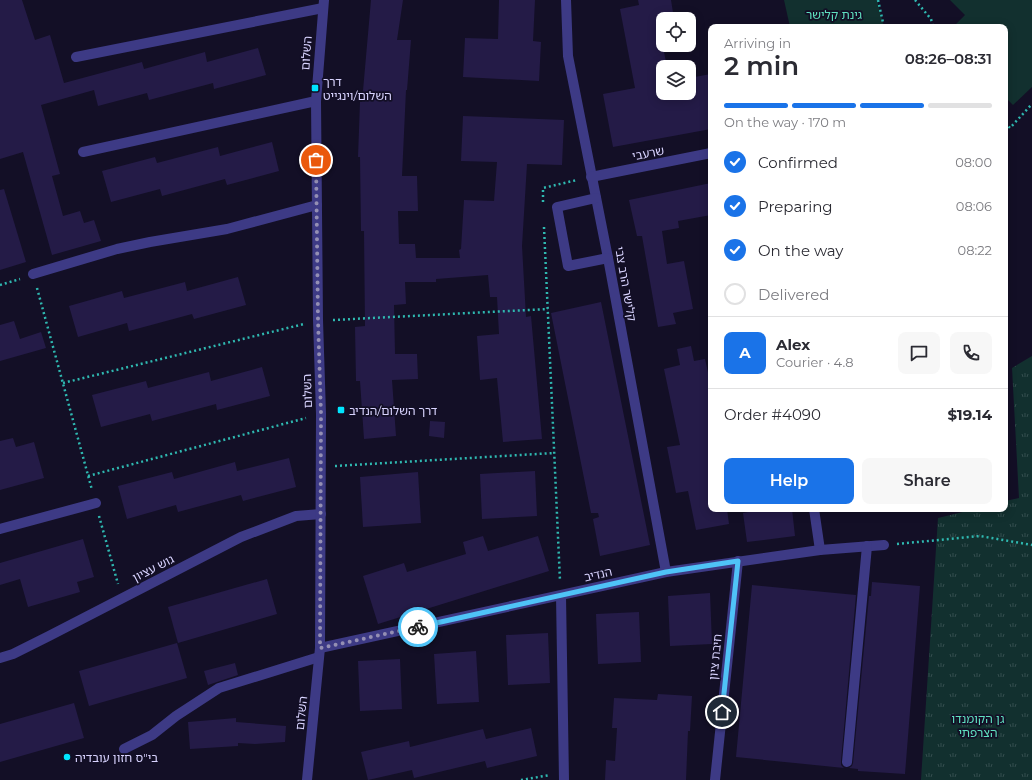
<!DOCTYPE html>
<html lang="en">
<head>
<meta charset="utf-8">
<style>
	body { margin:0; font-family:Montserrat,"Noto Sans Hebrew",sans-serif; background:#f7f7f7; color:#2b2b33; height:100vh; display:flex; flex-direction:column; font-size:15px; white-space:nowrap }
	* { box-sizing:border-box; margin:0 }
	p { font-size:13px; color:#7c7c81 }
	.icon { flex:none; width:22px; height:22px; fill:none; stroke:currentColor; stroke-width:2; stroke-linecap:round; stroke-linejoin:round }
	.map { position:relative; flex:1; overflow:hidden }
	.sheet { position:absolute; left:708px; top:24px; width:300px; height:488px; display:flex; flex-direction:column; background:#fff; border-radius:8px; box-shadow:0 2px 10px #0003 }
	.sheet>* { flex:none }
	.buttons { position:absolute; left:656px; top:12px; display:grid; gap:8px }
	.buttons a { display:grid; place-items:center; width:40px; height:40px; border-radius:8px; background:#fff; box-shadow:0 2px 10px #0003; font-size:20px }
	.pin { position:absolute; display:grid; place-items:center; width:34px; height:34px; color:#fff; margin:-17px; border:2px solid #fff; border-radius:50%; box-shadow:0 1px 4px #0007 }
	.courier { position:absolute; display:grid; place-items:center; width:40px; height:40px; margin:-20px; border:3px solid #4fc3f7; border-radius:50%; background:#fff; color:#222; box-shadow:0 1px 5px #0007 }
	.head em { font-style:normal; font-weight:600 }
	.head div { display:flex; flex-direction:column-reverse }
	.head { display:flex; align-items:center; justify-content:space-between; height:68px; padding:0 16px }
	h1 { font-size:26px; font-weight:600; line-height:30px }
	.bar { display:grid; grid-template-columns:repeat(4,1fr); gap:6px 4px; align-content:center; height:48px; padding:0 16px }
	.bar i { height:5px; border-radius:3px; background:#e1e1e2 }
	.bar .on { background:#1a73e8 }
	.bar p { grid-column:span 4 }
	.line { display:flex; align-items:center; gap:10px; padding:0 16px; border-top:1px solid #e1e1e2 }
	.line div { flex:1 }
	.round { display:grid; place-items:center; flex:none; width:42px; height:42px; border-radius:8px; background:#f7f7f7 }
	ol { padding:0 16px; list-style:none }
	li { display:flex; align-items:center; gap:12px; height:44px }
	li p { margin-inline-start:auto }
	li .icon { padding:4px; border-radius:50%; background:#1a73e8; color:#fff; stroke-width:4 }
	li:last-child { color:#7c7c81 }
	li i { width:22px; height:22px; border:2px solid #e1e1e2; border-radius:50% }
	.cta { display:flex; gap:8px; margin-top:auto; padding:8px 16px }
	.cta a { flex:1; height:46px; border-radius:8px; background:#1a73e8; color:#fff; font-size:16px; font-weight:600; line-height:46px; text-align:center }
	.cta a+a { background:#f7f7f7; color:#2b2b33 }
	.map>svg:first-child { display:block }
	.green { fill:#12302f }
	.park { fill:url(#park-tufts) }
	.building { fill:#241b47 }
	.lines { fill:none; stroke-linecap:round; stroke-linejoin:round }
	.path { stroke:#2fb8b0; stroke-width:2.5; stroke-dasharray:2 3; stroke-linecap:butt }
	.minor { stroke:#3d3a85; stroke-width:10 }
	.done { stroke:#948fb3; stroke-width:4; stroke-dasharray:0 7.2 }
	.route { stroke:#4fc3f7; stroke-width:5 }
	.poi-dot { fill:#00e5ff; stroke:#130f26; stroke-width:1.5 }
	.labels { text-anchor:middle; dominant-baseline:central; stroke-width:3.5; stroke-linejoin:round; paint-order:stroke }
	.park-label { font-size:12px; fill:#5fe0c0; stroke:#130f26 }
	.street-label { font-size:12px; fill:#d9d4ff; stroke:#130f26 }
	.poi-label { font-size:12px; fill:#d9d4ff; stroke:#130f26; text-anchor:start }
</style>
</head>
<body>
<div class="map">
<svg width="1032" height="780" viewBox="0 0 1032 780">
	<defs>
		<pattern id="park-tufts" width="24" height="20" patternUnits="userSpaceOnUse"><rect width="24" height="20" fill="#12302f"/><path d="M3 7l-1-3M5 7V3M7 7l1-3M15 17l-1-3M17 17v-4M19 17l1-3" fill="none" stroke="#344d4e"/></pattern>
	</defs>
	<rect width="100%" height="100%" fill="#130f26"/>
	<g class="green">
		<path d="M784 0H877L884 27H790Z"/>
		<path d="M950 0H1032V87L1013 105 1005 97V27H953L965 15Z"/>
	</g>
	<path class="park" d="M1032 356V780H921L938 518 975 509H1005V501L1019 498 1012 368Z"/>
	<g class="building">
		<path d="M0 0H22L35 40 50 35 64 83 142 62 144 69 205 52 207 62 258 48 266 75 214 89 213 83 149 100 147 93 98 106 94 90 41 105 60 174 52 176 63 216 80 211 84 223 94 220 101 241 52 255 23 152 0 159Z"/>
		<path d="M371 0H403L397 40H411L407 90H406L402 176H417L418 211H398L399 244H415L416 258H460L459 250 461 249 464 200 494 201 497 162 461 161 463 116 564 120 562 165 527 164 522 246 526 317 531 316 542 439 503 442 497 378 480 380 477 336 499 334 497 297H490L488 275 436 279V282H405L406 304 394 305 395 354H417L418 379 392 380 396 436 364 439 360 381H356L355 327 365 326 364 231H361L360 157H358L360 102H362Z"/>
		<path d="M499 0H535L533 41 541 42 539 81 463 77 465 38 498 39Z"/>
		<path d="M638 0H671L674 19H663V32H660L667 67H663V93H689V78L711 74V129L613 147 603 94 635 88 620 9 639 5Z"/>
		<path d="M272 142 279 171 227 185 225 179 162 196 160 189 111 202 102 171 155 157 157 163 218 147 220 156Z"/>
		<path d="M711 183V215L678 221 679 228 662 231 667 264 684 261 693 309 673 313 676 324 658 327 642 236H637L629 200Z"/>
		<path d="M4 189 26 262 0 270V190Z"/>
		<path d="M238 277 246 305 194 319 192 314 129 331 127 323 78 337 69 306 122 291 124 298 185 282 187 291Z"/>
		<path d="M601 302 650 545 600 556 593 519 599 517 598 513H591L551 313Z"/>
		<path d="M14 321 20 339 41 332 46 348 0 361V325Z"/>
		<path d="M691 346 694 361 705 359 711 386V509H727L729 524 696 530 688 491 676 493 667 447 680 445 664 369 680 365 677 349Z"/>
		<path d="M262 367 270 396 217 410 216 404 152 421 150 414 101 427 92 395 146 381 148 388 209 372 211 381Z"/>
		<path d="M430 421 445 422 444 438 429 436Z"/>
		<path d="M13 438 16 447 34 442 44 478 0 490V441Z"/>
		<path d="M289 458 296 487 243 501 241 495 178 512 176 505 127 519 118 486 172 472 174 479 235 462 237 471Z"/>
		<path d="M535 471 537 516 482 519 480 474Z"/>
		<path d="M418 472 421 523 363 527 360 477Z"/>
		<path d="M759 509H792L795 536 747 542 743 513 759 510Z"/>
		<path d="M483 536 488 551 538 536 549 571 378 624 363 576 404 563 407 572 466 554 463 542Z"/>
		<path d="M83 539 94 577 77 582 80 592 28 607 20 579 0 585V563Z"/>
		<path d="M267 579 277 614 178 643 168 607Z"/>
		<path d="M872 582 920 586 905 774 858 771V769L849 768 852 766 853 763 869 596H871Z"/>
		<path d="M752 585 856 595 841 761V765L844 768 736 757Z"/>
		<path d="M710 593 712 644 670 646 668 596Z"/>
		<path d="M639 612 641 662 598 664 596 614Z"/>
		<path d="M548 633 550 683 508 685 506 635Z"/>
		<path d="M177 643 187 678 89 706 79 671Z"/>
		<path d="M476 651 479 702 437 704 434 654Z"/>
		<path d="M400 659 402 709 360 711 358 661Z"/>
		<path d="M235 663 238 675 208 685 204 671Z"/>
		<path d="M658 694 692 696 690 731H688L686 780H605L606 760 615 761 617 728H612L614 698 657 700Z"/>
		<path d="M74 703 84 738 0 762V724Z"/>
		<path d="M236 718V722L286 726 285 742 255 744 238 743V746L190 749 188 722Z"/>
		<path d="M531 728 537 756 487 768 485 761 414 778 412 770 368 780 361 752 409 741 410 747 483 729 486 739Z"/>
	</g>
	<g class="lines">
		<g class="path">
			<path d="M878 0 884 27"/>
			<path d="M915 0 931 19 933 27"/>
			<path d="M1005 123 1010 128 1032 104"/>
			<path d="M543 202V188L577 180"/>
			<path d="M544 227 560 581"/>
			<path d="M0 285 20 279"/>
			<path d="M37 288 92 490"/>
			<path d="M333 320 548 309"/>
			<path d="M63 383 304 324"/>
			<path d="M335 466 554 453"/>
			<path d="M88 476 306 418"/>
			<path d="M99 516 118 584"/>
			<path d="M897 544 980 536 1032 545"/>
			<path d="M521 780 550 775"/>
		</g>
		<g class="minor">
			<path d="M566 0 568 56 608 258 666 572"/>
			<path d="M76 57 323 8"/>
			<path d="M83 152 316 101"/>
			<path d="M591 177 711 153"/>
			<path d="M596 198 557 207 568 266 608 258"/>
			<path d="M33 274 117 249 150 242 227 229 317 205"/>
			<path d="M814 509 820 550"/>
			<path d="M0 529 96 503"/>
			<path d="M561 596 564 780"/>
			<path d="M320 648 666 572 820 550 884 545"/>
			<path d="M0 658 13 654 49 636 241 537 296 516 321 514"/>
			<path d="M124 749 152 735 176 716 219 688 319 657"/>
			<path d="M847 762 867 546"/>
			<path d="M307 780 320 648 321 414 318 320 316 101 324 0"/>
			<path d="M715 780 738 561"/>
		</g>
	</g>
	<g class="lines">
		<path class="done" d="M316 160 318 320 321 414 320 648 418 627"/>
		<path class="route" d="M418 627 666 572 738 561 722 712"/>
	</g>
	<g class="poi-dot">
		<rect x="311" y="84" width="8" height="8" rx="2"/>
		<rect x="337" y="406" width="8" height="8" rx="2"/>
		<circle cx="67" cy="757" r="4"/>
	</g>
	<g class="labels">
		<g class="park-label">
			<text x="834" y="14">גינת קלישר</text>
			<text x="978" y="718">גן הקומנדו<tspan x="978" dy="14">הצרפתי</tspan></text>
		</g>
		<g class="street-label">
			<text transform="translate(306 53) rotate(-86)">השלום</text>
			<text transform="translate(648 153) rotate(-11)">שרעבי</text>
			<text transform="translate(626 284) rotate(80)">קלישר הרב צבי</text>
			<text transform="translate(307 391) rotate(-92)">השלום</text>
			<text transform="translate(153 568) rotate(-27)">גוש עציון</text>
			<text transform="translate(598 574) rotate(-13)">הנדיב</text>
			<text transform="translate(715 657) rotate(-84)">חיבת ציון</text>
			<text transform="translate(301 713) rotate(-84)">השלום</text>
		</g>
		<g class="poi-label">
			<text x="323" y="81">דרך<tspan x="323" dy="14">השלום/וינגייט</tspan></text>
			<text x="349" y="410">דרך השלום/הנדיב</text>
			<text x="75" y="757">בי"ס חזון עובדיה</text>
		</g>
	</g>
</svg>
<div class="buttons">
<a><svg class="icon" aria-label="locate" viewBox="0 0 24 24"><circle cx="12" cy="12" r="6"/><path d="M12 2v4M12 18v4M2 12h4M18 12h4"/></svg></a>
<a><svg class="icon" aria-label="layers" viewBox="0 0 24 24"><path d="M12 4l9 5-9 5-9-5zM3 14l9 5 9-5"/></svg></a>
</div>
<div class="pin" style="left:316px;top:160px;background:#ea580c"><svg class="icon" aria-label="bag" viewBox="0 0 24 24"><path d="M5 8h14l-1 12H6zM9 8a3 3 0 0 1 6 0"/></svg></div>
<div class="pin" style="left:722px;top:712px;background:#1f2937"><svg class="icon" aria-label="home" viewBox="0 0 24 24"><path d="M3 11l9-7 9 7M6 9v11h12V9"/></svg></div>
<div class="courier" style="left:418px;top:627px"><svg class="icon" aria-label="bike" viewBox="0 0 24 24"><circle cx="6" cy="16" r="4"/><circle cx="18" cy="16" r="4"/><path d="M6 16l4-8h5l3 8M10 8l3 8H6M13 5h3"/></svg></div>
<section class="sheet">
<div class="head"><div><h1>2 min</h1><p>Arriving in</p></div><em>08:26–08:31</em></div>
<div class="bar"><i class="on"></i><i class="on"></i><i class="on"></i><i></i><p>On the way · 170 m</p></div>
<ol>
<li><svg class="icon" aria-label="check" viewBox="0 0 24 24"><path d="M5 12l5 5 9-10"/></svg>Confirmed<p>08:00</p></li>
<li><svg class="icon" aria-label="check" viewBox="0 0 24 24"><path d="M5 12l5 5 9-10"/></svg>Preparing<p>08:06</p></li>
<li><svg class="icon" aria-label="check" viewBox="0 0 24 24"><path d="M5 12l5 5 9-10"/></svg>On the way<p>08:22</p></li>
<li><i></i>Delivered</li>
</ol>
<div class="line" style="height:72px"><b class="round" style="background:#1a73e8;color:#fff">A</b><div><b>Alex</b><p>Courier · 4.8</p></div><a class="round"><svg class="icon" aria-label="chat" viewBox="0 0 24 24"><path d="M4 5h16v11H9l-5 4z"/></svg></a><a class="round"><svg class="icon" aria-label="phone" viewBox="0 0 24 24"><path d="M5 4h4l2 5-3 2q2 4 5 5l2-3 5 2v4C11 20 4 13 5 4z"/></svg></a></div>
<div class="line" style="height:52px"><div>Order #4090</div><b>$19.14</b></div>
<div class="cta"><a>Help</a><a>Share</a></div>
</section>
</div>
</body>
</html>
